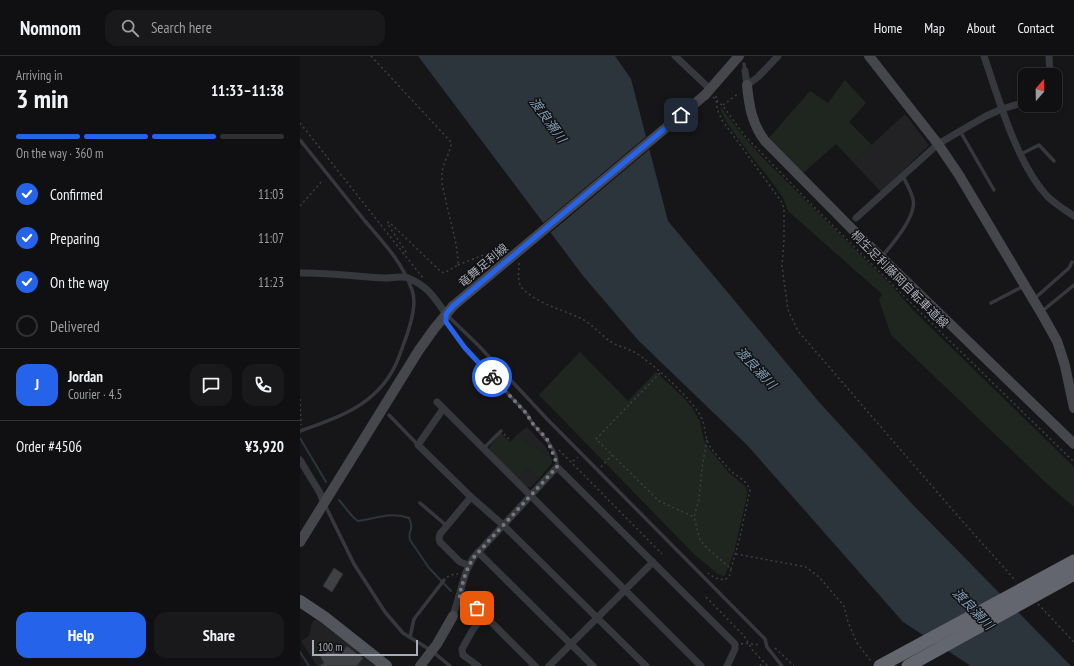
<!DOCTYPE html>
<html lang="en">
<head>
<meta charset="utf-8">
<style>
	body { margin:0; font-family:"PT Sans Narrow","Noto Sans JP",sans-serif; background:#19191b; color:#f1f3f6; height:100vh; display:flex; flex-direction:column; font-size:15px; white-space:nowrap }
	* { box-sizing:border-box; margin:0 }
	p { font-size:13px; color:#9c9d9f }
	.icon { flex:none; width:22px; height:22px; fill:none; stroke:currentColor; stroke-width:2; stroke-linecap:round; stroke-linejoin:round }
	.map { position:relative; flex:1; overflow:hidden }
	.panel { display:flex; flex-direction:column; background:#101012; width:300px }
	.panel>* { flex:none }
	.needle { width:26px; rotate:20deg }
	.buttons { position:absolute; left:718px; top:12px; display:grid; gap:8px }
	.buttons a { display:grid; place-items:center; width:44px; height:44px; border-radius:8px; background:#101012; box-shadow:0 2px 6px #0003,0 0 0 1px #303032; font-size:20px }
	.scale { position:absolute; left:12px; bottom:10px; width:106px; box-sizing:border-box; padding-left:4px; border:2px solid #a8adb8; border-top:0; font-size:11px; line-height:14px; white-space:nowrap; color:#a8adb8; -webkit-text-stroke:3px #111113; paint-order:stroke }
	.pin { position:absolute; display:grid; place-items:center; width:34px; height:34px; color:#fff; margin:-17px; border-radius:8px; box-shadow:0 2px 6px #0006 }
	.courier { position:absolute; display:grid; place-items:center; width:40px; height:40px; margin:-20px; border:3px solid #2563eb; border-radius:50%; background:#fff; color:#222; box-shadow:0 1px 5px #0007 }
	.overview em { font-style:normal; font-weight:800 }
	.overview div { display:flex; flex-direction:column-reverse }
	.overview { display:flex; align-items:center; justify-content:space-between; height:68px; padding:0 16px }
	h1 { font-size:26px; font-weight:800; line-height:30px }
	.bar { display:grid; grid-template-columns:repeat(4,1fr); gap:6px 4px; align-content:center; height:48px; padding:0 16px }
	.bar i { height:5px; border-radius:3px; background:#303032 }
	.bar .current { background:#2563eb }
	.bar p { grid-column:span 4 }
	.line { display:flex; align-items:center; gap:10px; padding:0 16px; border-top:1px solid #303032 }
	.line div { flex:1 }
	.round { display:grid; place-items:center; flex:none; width:42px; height:42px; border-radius:12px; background:#19191b }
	ol { padding:0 16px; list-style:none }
	li { display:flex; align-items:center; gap:12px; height:44px }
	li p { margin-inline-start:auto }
	li .icon { padding:4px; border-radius:50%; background:#2563eb; color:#fff; stroke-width:4 }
	li:last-child { color:#9c9d9f }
	li i { width:22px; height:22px; border:2px solid #303032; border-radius:50% }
	.primary-button { display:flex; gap:8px; margin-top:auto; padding:8px 16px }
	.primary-button a { flex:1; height:46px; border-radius:12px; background:#2563eb; color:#fff; font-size:16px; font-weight:800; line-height:46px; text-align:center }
	.primary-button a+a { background:#19191b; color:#f1f3f6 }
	header { display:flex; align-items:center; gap:24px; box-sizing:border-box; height:56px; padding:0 20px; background:#101012; border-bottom:1px solid #303032 }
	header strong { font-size:19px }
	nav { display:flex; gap:22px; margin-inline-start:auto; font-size:14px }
	.search { width:280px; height:36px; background:#19191b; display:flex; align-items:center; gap:10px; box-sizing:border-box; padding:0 14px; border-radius:12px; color:#9c9d9f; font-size:15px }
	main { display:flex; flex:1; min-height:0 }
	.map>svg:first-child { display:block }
	.built { fill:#222225 }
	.green { fill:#1e261f }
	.water { fill:#2c353c }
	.pier { fill:#161618 }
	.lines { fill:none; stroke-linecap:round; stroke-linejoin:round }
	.stream { stroke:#2c353c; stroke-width:2 }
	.building { fill:#404145; stroke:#303034 }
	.path { stroke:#3d3f44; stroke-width:1.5; stroke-dasharray:2 3; stroke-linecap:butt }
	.lane { stroke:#37383d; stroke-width:3.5 }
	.street { stroke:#37383d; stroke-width:7 }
	.secondary { stroke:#45474d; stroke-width:10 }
	.primary { stroke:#53555c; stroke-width:12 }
	.secondary-bridge { stroke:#45474d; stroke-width:10 }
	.highway-bridge { stroke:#63666e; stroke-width:13 }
	.done { stroke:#757880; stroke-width:4; stroke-dasharray:0 7.2 }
	.route { stroke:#2563eb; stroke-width:5 }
	.labels { text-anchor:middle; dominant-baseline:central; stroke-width:3; stroke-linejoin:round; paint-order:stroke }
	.street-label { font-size:12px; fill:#a8adb8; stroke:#111113 }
	.water-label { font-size:13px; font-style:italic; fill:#7f9bb3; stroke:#111113 }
</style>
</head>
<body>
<header>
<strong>Nomnom</strong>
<div class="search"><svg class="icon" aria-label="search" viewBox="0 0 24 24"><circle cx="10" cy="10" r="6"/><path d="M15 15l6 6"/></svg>Search here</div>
<nav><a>Home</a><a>Map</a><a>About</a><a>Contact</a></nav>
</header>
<main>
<section class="panel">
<div class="overview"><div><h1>3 min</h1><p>Arriving in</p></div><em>11:33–11:38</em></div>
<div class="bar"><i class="current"></i><i class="current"></i><i class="current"></i><i></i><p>On the way · 360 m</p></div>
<ol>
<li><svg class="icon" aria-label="check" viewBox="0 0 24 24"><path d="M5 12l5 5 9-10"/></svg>Confirmed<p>11:03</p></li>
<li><svg class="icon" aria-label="check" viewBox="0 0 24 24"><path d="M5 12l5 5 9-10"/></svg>Preparing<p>11:07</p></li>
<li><svg class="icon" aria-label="check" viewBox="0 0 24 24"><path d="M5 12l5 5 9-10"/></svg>On the way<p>11:23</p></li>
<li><i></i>Delivered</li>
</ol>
<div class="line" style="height:72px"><b class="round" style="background:#2563eb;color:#fff">J</b><div><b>Jordan</b><p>Courier · 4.5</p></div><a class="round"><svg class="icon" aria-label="chat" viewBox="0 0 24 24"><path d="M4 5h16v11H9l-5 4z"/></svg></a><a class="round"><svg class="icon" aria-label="phone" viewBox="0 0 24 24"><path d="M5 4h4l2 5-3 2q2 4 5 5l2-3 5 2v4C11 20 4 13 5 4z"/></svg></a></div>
<div class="line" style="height:52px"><div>Order #4506</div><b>¥3,920</b></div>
<div class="primary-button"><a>Help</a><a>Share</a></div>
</section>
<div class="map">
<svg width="774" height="610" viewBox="0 0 774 610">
	<rect width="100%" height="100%" fill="#161618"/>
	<g class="built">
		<path d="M605 58 629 89 581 136 553 106Z"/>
		<path d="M227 371 245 390 252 403 234 389 232 391 218 378Z"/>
		<path d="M227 412 239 423 231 431H227L218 423Z"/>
		<path d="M16 563 29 573 77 610H17L1 585 9 580 12 566Z"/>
	</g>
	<g class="green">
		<path d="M545 24 566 47 549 66 572 89 553 106 536 88 503 117 468 83 510 35 528 47Z"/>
		<path d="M420 50 443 80 461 100 592 230 614 255 774 411V451L746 427 591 279 579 244 582 238 488 155C486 149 483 141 479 136 468 118 421 67 420 50Z"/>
		<path d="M280 296 328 345 356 316 385 343 393 353 400 365 403 381 407 390 429 417 446 431 447 435V440L434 496 425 519 423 520 418 518 395 499 239 339Z"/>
		<path d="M201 377 210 386 218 378 232 391 234 389 252 403V407L239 423 227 412 218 423 189 395 190 390Z"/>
	</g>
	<path class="water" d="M118 0H315L331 23 368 165 519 346 615 451 771 610H671L603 566 448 390 338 284 284 221Z"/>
	<path class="pier" d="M348 79 351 92 249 178 242 168Z"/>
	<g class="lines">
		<g class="stream">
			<path d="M0 382 26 426"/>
			<path d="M39 444 53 461 58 465C75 463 91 455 109 462 115 475 107 474 110 484L129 512 151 535"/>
			<path d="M0 596 9 610"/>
		</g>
	</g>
	<g class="building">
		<path d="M34 512 43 518 32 536 23 530Z"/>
		<path d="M47 590 63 602 57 610H19L24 607 20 600 34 592 37 597 39 596 40 599Z"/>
	</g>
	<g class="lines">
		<g class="path">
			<path d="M71 0 151 86C152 94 142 108 142 118 141 125 143 133 145 140 149 163 158 186 158 209L144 217 140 215 89 166 87 167 106 196 104 199"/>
			<path d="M416 40 417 53 422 64 481 145 484 152V184L482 210 488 254 498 275 657 459 716 525"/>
			<path d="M413 41 423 50 444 79 514 151 616 252 774 406"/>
			<path d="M423 49 439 37"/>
			<path d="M0 67 123 222"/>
			<path d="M0 150 21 126"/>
			<path d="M219 207C219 217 216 228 225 235 241 249 264 254 282 263 293 269 301 279 311 286 319 291 328 292 336 297 354 309 373 327 388 343 394 350 400 357 403 366 406 375 405 384 411 392 416 399 423 406 429 413 435 420 447 424 450 434L440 481 431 513"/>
			<path d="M158 209 186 198 206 194"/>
			<path d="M360 317 296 383 359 445 394 461"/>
			<path d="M0 343 1 369"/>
			<path d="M204 378 211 385"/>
			<path d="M407 384 402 412 399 443 394 461 400 484 405 490 431 513 430 519 425 524 415 522 408 517"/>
			<path d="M259 394 362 498"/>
			<path d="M273 405 278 401"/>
			<path d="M301 411 312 399"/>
			<path d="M436 498 506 511 519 521 544 550 548 566 557 587 571 605"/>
			<path d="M147 521 154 518H158"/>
			<path d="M406 541 444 580 453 595 468 610"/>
			<path d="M738 548 774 586"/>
			<path d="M441 588C449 586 454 590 460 588"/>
			<path d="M475 592 494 610"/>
			<path d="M460 610 463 605"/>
		</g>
		<g class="lane">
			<path d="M444 8 445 15"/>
			<path d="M660 75 694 134"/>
			<path d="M0 84C22 111 43 138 65 165 84 187 102 206 112 234 117 247 111 266 107 279 103 289 100 300 95 310 76 349 38 362 0 375"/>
			<path d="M721 98 739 89 754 105"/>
			<path d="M585 197C594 186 617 159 613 143 611 135 606 127 603 120"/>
			<path d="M734 243 769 212 772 206"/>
			<path d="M691 247 724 230"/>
			<path d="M741 256 774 229"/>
			<path d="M147 259 178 289 248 364 465 583 467 591 482 610"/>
			<path d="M146 262V266L165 291 226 357C229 360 230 364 233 368 242 380 259 393 257 411"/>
			<path d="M89 359 118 389"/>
			<path d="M184 392 201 375"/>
			<path d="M120 447 147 470"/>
			<path d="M25 449 54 508 85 556 103 577 132 595 150 610"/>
			<path d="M110 581 114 563 144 524"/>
		</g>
		<g class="street">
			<path d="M375 0 410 33"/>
			<path d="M684 0C699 43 716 106 747 140 755 148 765 154 774 160"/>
			<path d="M749 0 750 19"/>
			<path d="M445 15 447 29 458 21 478 0"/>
			<path d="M556 162 638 88 686 60 702 53 725 46"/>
			<path d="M0 217C29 216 57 221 86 222 93 222 103 219 110 223 129 231 135 243 146 258"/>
			<path d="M137 346 401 610"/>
			<path d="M143 353 118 389 171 441 203 469 346 610"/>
			<path d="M0 404 20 437 24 448"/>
			<path d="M178 496 293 610"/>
			<path d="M168 509 160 506 140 486 139 482 140 478 171 441"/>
			<path d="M159 540 164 541 170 545 235 610"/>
			<path d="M153 560 166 516 173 502 257 411 435 588V593L427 610"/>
			<path d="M178 610 163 599 162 593 172 575 184 559"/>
			<path d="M249 610 353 506"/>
		</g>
		<g class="secondary">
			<path d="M569 0 638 88 659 119 743 260 757 285 761 297 765 310 774 352"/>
			<path d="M447 29C449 50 452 68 465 85L551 172 774 388"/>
			<path d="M405 39 439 0"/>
			<path d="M0 486 119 294 134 273 153 250"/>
			<path d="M120 610 137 588 153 560"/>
		</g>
		<path class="primary" d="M0 545 24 561 86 610"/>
		<path class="secondary-bridge" d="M153 250 405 39"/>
		<g class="highway-bridge">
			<path d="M580 610 774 505"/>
			<path d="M608 610 774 518"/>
		</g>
	</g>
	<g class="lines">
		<path class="done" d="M177 552 167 542 159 540 166 516 173 502 257 411V408L247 383 233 368 226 357 192 321"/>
		<path class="route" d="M192 321 165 292 146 266V258L153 250 381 59"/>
	</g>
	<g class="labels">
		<g class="street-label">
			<text transform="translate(183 209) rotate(-40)">竜舞足利線</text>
			<text transform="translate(600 223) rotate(45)">桐生足利藤岡自転車道線</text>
		</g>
		<g class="water-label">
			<text transform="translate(248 64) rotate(54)">渡良瀬川</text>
			<text transform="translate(456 312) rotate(47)">渡良瀬川</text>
			<text transform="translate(673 553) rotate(46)">渡良瀬川</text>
		</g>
	</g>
</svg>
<div class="buttons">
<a><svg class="needle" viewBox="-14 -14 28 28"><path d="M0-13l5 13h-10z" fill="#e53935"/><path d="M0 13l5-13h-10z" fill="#9c9d9f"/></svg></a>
</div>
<div class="scale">100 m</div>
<div class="pin" style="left:177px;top:552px;background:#ea580c"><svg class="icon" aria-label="bag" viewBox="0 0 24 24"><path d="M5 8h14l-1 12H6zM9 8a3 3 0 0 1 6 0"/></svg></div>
<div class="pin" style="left:381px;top:59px;background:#1f2937"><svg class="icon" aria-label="home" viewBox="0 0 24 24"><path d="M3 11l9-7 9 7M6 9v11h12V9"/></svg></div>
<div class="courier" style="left:192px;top:321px"><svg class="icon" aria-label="bike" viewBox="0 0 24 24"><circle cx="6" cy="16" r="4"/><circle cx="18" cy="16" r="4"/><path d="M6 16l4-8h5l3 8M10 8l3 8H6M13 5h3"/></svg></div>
</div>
</main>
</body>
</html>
